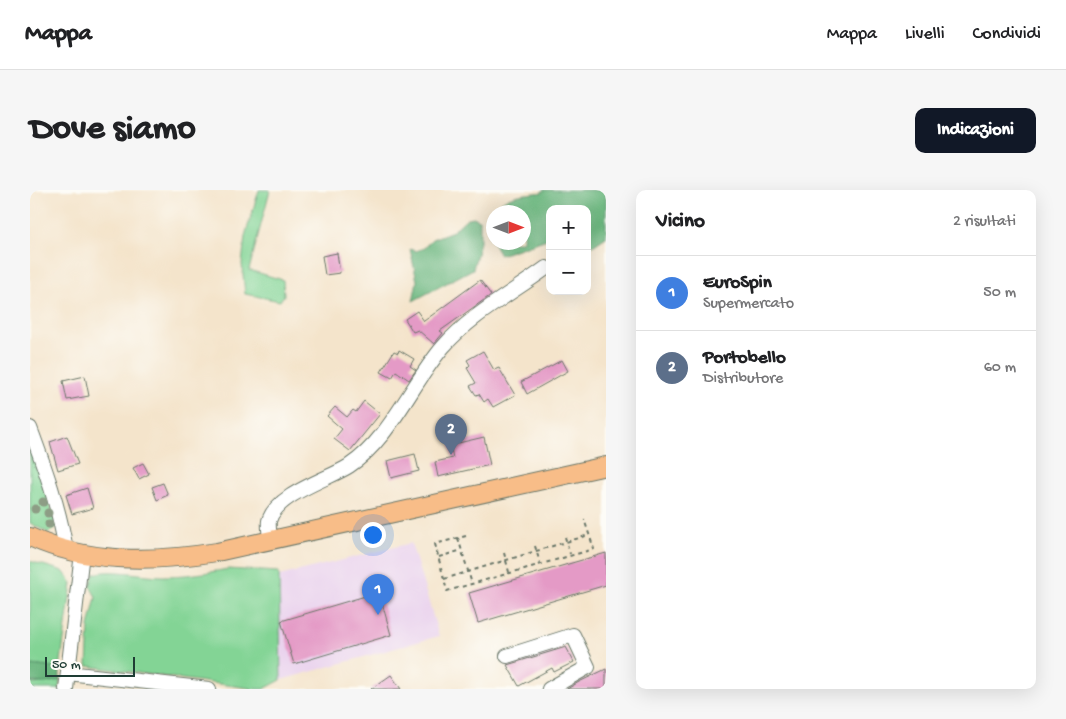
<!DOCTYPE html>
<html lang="it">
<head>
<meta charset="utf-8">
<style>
  :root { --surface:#fff; --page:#f6f6f6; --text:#202124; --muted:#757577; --line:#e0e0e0; --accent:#111827 }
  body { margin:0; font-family:"Gochi Hand",sans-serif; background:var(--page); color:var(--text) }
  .controls { position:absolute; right:15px; top:15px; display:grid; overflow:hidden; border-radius:10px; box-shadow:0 5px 20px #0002 }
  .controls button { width:45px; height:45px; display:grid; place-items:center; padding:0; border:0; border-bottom:1px solid var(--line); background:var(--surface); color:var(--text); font:25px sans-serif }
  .compass { position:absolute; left:456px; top:15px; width:45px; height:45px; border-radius:50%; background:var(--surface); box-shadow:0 5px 20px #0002; rotate:90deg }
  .scale { position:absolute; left:15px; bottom:12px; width:90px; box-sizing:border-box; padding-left:5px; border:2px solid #1f3d34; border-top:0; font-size:14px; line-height:18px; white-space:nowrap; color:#1f3d34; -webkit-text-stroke:4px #fdfcf7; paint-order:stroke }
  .you { position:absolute; left:342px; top:344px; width:18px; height:18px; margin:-12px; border:4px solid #fff; border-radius:50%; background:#1a73e8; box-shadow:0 0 0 8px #1a73e833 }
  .badge { display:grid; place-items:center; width:32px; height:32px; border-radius:50%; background:var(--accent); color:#fff; font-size:16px; font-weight:700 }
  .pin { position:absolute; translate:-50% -41px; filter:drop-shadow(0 1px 2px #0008) }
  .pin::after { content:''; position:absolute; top:26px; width:18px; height:15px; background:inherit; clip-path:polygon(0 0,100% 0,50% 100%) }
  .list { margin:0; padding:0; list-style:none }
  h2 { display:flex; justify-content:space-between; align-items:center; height:65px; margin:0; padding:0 20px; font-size:21px }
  h2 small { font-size:16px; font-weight:400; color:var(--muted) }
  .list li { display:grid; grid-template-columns:32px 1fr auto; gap:15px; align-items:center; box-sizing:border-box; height:75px; padding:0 20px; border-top:1px solid var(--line) }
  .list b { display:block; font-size:19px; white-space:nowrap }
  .list p { margin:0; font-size:16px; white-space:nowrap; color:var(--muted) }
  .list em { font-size:16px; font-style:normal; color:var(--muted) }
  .map { position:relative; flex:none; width:576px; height:499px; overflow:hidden; border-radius:10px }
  header { display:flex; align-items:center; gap:30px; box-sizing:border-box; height:70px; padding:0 25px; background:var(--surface); border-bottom:1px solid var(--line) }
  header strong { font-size:24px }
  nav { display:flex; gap:28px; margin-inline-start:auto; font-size:18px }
  .intro { display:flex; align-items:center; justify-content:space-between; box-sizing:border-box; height:120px; padding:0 30px }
  h1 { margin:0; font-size:35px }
  .button { padding:12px 22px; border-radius:10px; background:var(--accent); color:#fff; font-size:18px; font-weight:700 }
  main { display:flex; gap:30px; padding:0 30px }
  aside { flex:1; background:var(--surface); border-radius:10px; box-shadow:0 5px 20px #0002 }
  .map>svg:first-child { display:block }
  .built { fill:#e9d1ed }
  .green { fill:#83d495; stroke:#518864 }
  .forest { fill:#6ab67e; stroke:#447a59 }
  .building { fill:#e49ac6 }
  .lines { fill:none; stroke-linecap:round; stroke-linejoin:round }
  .minor-casing { stroke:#6a7769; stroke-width:16 }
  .major-casing { stroke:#6a7769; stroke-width:20 }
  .path { stroke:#6a7769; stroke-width:2; stroke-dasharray:4 4; stroke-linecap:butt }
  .minor { stroke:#fff; stroke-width:14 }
  .major { stroke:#f8bd88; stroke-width:18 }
  .tree { fill:#8d9d85 }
</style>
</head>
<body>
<header>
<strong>Mappa</strong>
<nav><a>Mappa</a><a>Livelli</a><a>Condividi</a></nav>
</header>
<div class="intro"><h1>Dove siamo</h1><a class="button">Indicazioni</a></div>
<main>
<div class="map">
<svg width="576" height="499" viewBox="0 0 576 499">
  <rect width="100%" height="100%" fill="#fdfcf7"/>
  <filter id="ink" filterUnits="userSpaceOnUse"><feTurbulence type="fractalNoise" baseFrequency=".02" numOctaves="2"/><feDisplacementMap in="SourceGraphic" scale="10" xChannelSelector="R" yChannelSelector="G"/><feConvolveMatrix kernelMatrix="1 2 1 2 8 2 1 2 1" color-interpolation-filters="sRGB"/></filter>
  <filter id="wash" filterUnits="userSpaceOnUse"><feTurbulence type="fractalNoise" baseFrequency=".0096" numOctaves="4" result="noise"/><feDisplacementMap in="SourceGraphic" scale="20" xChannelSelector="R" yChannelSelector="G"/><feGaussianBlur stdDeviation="1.12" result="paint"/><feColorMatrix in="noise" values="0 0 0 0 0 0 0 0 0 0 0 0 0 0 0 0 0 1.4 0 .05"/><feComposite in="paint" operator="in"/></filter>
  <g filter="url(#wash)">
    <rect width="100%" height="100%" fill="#f4e4cb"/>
    <path class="built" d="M381,353L409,446L251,490L249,386Z"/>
    <g class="green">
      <path d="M229,0H240L219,80L253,90L254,105L250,111L215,104L212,74L215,46Z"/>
      <path d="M0,251L27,337L18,343L0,333Z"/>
      <path d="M0,371L33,381L42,393L30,478L0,475Z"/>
      <path d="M198,379L249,382L251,490L234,499H226L57,476L59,437L66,407L60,396L64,384C81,378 113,386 133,386C155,386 176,383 198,379Z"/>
      <path d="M30,490L29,499H0V492L4,494Z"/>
    </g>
    <g class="forest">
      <path d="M513,0H576V47L557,60V19H520V48L470,65L459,45L463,24V52H493V22H464C473,3 494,5 513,2Z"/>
      <path d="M444,27L450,31V52L443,79L383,111L387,91L380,59L385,61L394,58L402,49L423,41L437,28Z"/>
      <path d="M0,475L30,478V490L15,493L0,492Z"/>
    </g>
    <g id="blocks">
      <g class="building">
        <path d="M307,63L310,83L295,85L292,66Z"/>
        <path d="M450,90L461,105L410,141L413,143L404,154L388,140L383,142L375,129L387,121L394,131Z"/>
        <path d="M369,160L384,169L380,176L386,180L379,190L366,181L362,188L351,182L364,161L368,163Z"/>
        <path d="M453,161L464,180L469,178L485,205L463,217L458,209L454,212L449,204L446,205L440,196L446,193L437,178L440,175L437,170Z"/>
        <path d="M532,170L538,181L497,204L491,192Z"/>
        <path d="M55,186L59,206L37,210L33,191Z"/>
        <path d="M334,211L350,224L320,261L304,249L312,239L297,226L305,217L317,227L323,220L326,222Z"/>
        <path d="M37,246L48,274L28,280L20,252Z"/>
        <path d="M454,247L460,275L408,287L405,272L423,268L420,255Z"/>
        <path d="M385,264L389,281L361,288L357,271Z"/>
        <path d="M113,273L119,284L109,289L103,278Z"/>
        <path d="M133,293L138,305L127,310L122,297Z"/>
        <path d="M57,298L63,318L42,324L36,305Z"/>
        <path d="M576,363V395L448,433L439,403Z"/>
        <path d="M349,402L361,445L264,474L251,431Z"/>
        <path d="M536,457L544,472L524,482L522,478L489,496L477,475Z"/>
        <path d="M576,479V499H537L549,492Z"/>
        <path d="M361,485L371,499H341Z"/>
      </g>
    </g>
  </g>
  <g filter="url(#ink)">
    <use href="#blocks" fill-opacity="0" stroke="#6a7769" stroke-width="1"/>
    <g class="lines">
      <g class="minor-casing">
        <g id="minor">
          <path d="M0,238C15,278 29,317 36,360"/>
          <path d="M240,350C240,344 238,337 239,331C246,304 299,289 319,276C360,249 382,193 413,157C441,125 482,103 516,78"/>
          <path d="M477,466L543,445L558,477L519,499"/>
          <path d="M38,483L179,499"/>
          <path d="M36,499L52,363"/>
        </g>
      </g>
      <g class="major-casing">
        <path id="major" d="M0,347C58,374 125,372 187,362L576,276"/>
      </g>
      <g class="path">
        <path d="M436,346L405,354L417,401L564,359L554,329"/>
        <path d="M535,347L540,364"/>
        <path d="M428,348L442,394"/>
        <path d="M505,356L510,373"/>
        <path d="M474,363L479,382"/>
        <path d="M409,367L432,360"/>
        <path d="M414,389L559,345"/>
      </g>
      <use href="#minor" class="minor"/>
      <use href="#major" class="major"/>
    </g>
    <g class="tree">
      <circle cx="13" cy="312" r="4.5"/>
      <circle cx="5" cy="319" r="4.5"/>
      <circle cx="18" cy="323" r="4.5"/>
      <circle cx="19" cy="334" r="4.5"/>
    </g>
  </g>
</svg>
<div class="controls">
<button>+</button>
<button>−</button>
</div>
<svg class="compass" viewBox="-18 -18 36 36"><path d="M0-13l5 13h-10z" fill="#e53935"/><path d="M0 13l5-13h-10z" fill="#757577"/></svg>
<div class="scale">50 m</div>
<div class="you"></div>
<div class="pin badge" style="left:348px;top:425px;background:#3f7fe0">1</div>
<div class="pin badge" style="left:421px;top:265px;background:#5c6f8a">2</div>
</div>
<aside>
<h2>Vicino<small>2 risultati</small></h2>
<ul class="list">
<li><span class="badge" style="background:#3f7fe0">1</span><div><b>EuroSpin</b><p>Supermercato</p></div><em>50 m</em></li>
<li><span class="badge" style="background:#5c6f8a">2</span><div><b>Portobello</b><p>Distributore</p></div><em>60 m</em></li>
</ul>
</aside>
</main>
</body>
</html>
